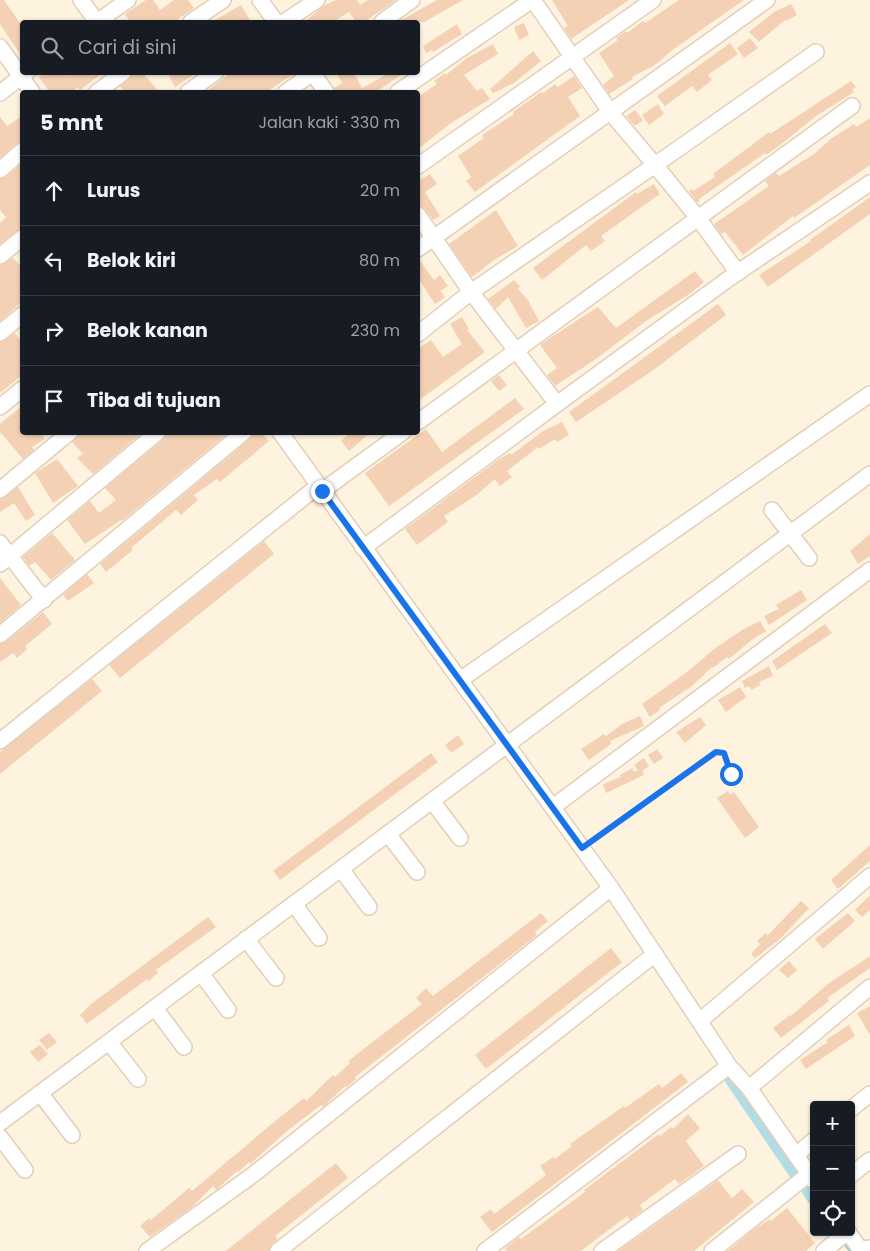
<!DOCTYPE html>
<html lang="id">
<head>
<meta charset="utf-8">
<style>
  :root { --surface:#171b24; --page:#20242c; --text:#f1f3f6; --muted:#9ea1a6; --line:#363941 }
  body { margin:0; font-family:Poppins,sans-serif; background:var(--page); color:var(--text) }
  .controls { position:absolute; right:15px; bottom:15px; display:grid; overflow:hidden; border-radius:5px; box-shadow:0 1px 4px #0004 }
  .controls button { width:45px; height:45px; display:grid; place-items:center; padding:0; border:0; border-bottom:1px solid var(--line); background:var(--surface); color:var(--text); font:25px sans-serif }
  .stop { position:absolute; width:15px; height:15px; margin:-11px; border:4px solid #1a73e8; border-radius:50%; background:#fff }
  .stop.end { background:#1a73e8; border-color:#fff; box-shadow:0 1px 5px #0008 }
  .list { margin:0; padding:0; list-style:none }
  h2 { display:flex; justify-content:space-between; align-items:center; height:65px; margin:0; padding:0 20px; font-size:21px }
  h2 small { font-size:16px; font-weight:400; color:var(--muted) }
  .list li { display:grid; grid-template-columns:32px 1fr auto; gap:15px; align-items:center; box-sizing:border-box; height:70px; padding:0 20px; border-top:1px solid var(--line) }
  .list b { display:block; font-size:19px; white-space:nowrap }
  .list em { font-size:16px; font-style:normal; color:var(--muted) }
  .icon { flex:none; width:28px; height:28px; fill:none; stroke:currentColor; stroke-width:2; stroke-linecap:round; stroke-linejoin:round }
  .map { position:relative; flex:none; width:870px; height:1251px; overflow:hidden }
  .search { position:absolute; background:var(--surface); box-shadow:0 1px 4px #0004; left:20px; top:20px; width:400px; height:55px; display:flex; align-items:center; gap:12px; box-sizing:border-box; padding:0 18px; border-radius:5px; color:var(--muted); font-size:19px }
  .panel { position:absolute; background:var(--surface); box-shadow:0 1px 4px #0004; left:20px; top:90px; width:400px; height:345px; border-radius:5px }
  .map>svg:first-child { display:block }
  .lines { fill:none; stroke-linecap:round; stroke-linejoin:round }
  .stream { stroke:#98ccd9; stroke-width:4 }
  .canal { stroke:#b2dde7; stroke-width:14 }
  .building { fill:#f4d1b5 }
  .minor-casing { stroke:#e1cfba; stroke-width:18 }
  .path { stroke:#d8b498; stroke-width:2.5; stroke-dasharray:1 4; stroke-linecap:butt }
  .minor { stroke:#fff; stroke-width:15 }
  .route { stroke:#1a73e8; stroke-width:6 }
</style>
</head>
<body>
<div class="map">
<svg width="870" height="1251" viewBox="0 0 870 1251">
  <rect width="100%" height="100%" fill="#fdf3de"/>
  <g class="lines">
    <path class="stream" d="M847,1246L851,1251"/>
    <g class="canal">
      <path d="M731,1078L795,1172"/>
      <path d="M808,1189L814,1198"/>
    </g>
  </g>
  <g class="building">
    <path d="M0,0H4L22,26V57L0,24Z"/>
    <path d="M146,0H153L160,10L174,0H188L194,8L174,22H130L125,14Z"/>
    <path d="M336,0H357L360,5L368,0H396L364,22H356L349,12L333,22H304L325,5Z"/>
    <path d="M437,0H463L424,22H398Z"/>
    <path d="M552,0H629L571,39L564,28L568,26Z"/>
    <path d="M679,0H744L671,51L655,65L632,77L633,79L609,94L603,85L614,76L599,53L618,40L616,38L626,31L627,33L643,21L645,23Z"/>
    <path d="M791,4L797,15L786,21L785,20L759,42L749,32L774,12Z"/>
    <path d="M241,5L251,22H211L227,13Z"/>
    <path d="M524,23L529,35L519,40L514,27Z"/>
    <path d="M457,24L462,34L433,52L431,50L426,53L423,46Z"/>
    <path d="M750,38L758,48L744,58L737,48Z"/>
    <path d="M730,43L738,54L708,75L712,80L697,92L692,86L665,106L657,96Z"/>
    <path d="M493,44L498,54L464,75L477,91L482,88L490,99L451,123L418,149V97L437,84L434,81L445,73L446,75L467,58Z"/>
    <path d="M533,51L541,61L514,83L493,93L490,89Z"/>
    <path d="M45,72H66L68,76L74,72H104L80,90L78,87L71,92H50L39,77Z"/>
    <path d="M136,72H142L159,92H125L120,86Z"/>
    <path d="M167,72H198L175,87Z"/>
    <path d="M232,72H297L266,92H205Z"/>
    <path d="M336,72H354L362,88L391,72H405L376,92H335L334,88L342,83Z"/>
    <path d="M574,76L582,88L568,97L580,116L475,192L466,181L471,177L458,156L484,138L482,135L514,114L513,112L541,92L543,93L555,84L558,87Z"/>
    <path d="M851,81L856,87L852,90L854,92L816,116L779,146L766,155L765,153L699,199L700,201L697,202L689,191L692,189L693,191L715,177L713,174L769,132L770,134Z"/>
    <path d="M658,104L664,114L649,125L642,115Z"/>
    <path d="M635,110L643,120L635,126L626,116Z"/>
    <path d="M22,116V142L16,144L0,158V117L7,126Z"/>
    <path d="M870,118V165L794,218L793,216L743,255L725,232L721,234L714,224L769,186L765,181L776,173L779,176L814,154L832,138L854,124L856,127Z"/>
    <path d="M22,163V228L0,244V223L6,217L0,210V179L6,177Z"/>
    <path d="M430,174L437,184L425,192L440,216L433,220L425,209L418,204V181Z"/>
    <path d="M654,184L660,194L601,236L605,241L591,251L586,245L542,280L533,268L636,192L637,194Z"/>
    <path d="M870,197V214L768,287L759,275L811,241L810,240Z"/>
    <path d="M496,210L518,246L494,260L472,277L449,244Z"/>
    <path d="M13,258L22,268V302L0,321V265Z"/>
    <path d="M418,258L434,280L440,275L448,286L440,291L445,297L435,304L418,278Z"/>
    <path d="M695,271L704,282L691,293L646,321L596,359L555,386L547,375L557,368L540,345L550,338L598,307L616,328Z"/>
    <path d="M514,280L520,286L518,289L528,300L539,321L526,328L508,297L496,309L488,299Z"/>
    <path d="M718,304L726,315L652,371L576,422L569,412Z"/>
    <path d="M462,317L469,329L467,330L485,352L418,401V349L431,340L443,357L462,344L450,324Z"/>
    <path d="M15,333L22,343V375L0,393V342Z"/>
    <path d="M499,375L507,385L499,391L491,381Z"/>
    <path d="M515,398L524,409L389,506L365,473L426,429L442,452Z"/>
    <path d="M22,406V432H40L45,439L32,447L34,450L23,459L0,432V424Z"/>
    <path d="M562,422L569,435L557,442L555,439L539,449L538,447L507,471L512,477L500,486L495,479L478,494L444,516L448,522L417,545L405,529L498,460L510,453L511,455L543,431Z"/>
    <path d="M79,432H143L93,474L77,458L83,454L72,442Z"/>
    <path d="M167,432H229L122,521L121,520L85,544L67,520L90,501L99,513L116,500L105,488L164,439Z"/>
    <path d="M253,432H261L269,441L220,482L217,479L194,495L198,500L181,515L176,510L131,548L133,550L106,572L100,564L250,439Z"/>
    <path d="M351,432H371L349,451L341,441Z"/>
    <path d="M57,459L78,486L53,503L35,473Z"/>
    <path d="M18,487L35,515L26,521L14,503L0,512V499Z"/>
    <path d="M52,533L75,560L51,580L35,562L29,566L23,557Z"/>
    <path d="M870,534V556L858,564L850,551Z"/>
    <path d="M264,541L274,554L120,678L109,665Z"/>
    <path d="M87,574L94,583L68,601L63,595Z"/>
    <path d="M0,578L21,605L0,623Z"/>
    <path d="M801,590L807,600L769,625L764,616L779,609L776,605Z"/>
    <path d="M43,612L52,624L25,646L27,649L17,658L13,653L0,662V644L6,642Z"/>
    <path d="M760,621L766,631L753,639L729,659L727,657L713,668L712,667L692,686L659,708L660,710L650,717L642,704L687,672L714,649L742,630Z"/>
    <path d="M825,624L832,633L777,670L772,661Z"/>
    <path d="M769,666L773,676L759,682L760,685L751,690L749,686L745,688L742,681Z"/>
    <path d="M92,679L102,691L0,774V752Z"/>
    <path d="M740,687L746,697L726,712L718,700Z"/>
    <path d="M640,716L644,726L610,741L611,744L589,760L581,749L604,734L606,736L622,724Z"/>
    <path d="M700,717L706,725L685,743L676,732Z"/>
    <path d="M458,735L464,744L451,753L445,745Z"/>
    <path d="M657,749L663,758L654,764L648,755Z"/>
    <path d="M431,753L438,762L280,880L273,871Z"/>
    <path d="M644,758L649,766L642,771L644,775L606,793L603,784L621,777L620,775L632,768L634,772L638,770L634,765Z"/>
    <path d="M728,791L730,795L734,792L759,827L745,838L717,798Z"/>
    <path d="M870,845V861L838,889L831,880Z"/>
    <path d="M870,895V910L862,917L855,910Z"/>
    <path d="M801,901L809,908L780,939L755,958L751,954L760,944L757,941L766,933L767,936Z"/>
    <path d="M541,913L548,921L535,932L537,935L355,1077L356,1079L347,1087L345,1086L323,1107L321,1105L287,1131L250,1164L249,1162L238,1172L237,1171L216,1190L213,1186L191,1208L150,1237L140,1226L149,1218L151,1220L189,1188L192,1191L274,1122L304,1098L306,1101L333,1075L335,1077L350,1063L348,1061L422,1004L416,998L426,988L433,996Z"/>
    <path d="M848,913L855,921L823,949L815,939Z"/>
    <path d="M208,917L216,927L156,970L158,973L148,981L147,979L87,1024L80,1015L91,1004Z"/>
    <path d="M611,948L622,962L486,1069L475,1055Z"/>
    <path d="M870,956V968L827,998L829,1001L781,1038L773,1028L790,1015L791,1016L829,983Z"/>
    <path d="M789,961L797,970L788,978L779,970Z"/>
    <path d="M870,1006V1035L857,1013Z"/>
    <path d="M849,1025L855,1036L806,1069L800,1060L828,1042L826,1040Z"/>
    <path d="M49,1033L57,1042L47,1050L39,1040Z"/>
    <path d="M40,1045L48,1054L38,1062L30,1052Z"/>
    <path d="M681,1073L688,1082L492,1232L480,1217L491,1209L494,1214L546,1175L540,1166L553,1157L555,1159L572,1146L570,1144L624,1106L625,1108L659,1084L662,1088Z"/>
    <path d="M688,1114L700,1128L686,1141L704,1166L679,1184L675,1179L640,1205L643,1210L630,1220L627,1216L581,1251H507L505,1248L519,1237L521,1239L585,1192L584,1190L659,1134L660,1136L671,1127L673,1129Z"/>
    <path d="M336,1163L348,1178L275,1236L278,1239L272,1244L269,1251H226Z"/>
    <path d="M718,1180L732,1198L742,1189L754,1202L694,1251H618Z"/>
    <path d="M787,1208L815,1243L806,1251H728L753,1230L770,1219L771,1221Z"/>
  </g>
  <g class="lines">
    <g class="minor-casing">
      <g id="minor">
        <path d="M81,0L97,22"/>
        <path d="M260,0L276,22"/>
        <path d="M533,0L611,113L655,165L816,52"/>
        <path d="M97,22L128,0"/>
        <path d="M191,22L223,0"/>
        <path d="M284,22L317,0"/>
        <path d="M382,22L412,0"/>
        <path d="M0,47L32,92"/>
        <path d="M312,72L326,92"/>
        <path d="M97,92L124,72"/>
        <path d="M188,92L216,72"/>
        <path d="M286,92L314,72"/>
        <path d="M398,92L532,0"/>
        <path d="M0,93L27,72"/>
        <path d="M418,166L653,0"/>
        <path d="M0,170L22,151"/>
        <path d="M418,215L471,292L557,404L731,277L870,183"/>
        <path d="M418,249L767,0"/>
        <path d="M0,256L22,238"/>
        <path d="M0,333L22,315"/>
        <path d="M418,334L471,292L655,165L698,218L738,273"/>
        <path d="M0,407L22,389"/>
        <path d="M418,422L852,106"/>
        <path d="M280,432L611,888L729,1066L749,1088L870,987"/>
        <path d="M0,490L70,432"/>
        <path d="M322,491L403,432"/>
        <path d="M772,510L809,558"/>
        <path d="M0,543L44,600"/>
        <path d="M363,548L557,404"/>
        <path d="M0,564L158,432"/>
        <path d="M0,635L244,432"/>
        <path d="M460,680L870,394"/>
        <path d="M0,741L318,486"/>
        <path d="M432,801L460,838"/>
        <path d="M553,807L870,570"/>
        <path d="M388,834L417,872"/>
        <path d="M341,869L369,907"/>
        <path d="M294,904L319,938"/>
        <path d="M246,939L276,978"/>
        <path d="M201,973L228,1010"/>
        <path d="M155,1008L184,1047"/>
        <path d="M701,1020L870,876"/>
        <path d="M109,1042L138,1079"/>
        <path d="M749,1088L814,1181"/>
        <path d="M40,1093L72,1135"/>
        <path d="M851,1109L870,1094"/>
        <path d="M0,1123L870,474"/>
        <path d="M0,1137L25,1170"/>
        <path d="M796,1155L814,1140"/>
        <path d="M851,1175L870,1160"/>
        <path d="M848,1232L860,1249L870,1248"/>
        <path d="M147,1251L254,1174L611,888"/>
        <path d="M278,1251L655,954"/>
        <path d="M485,1251L729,1066"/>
        <path d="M602,1251L738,1154"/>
        <path d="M712,1251L809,1174"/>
        <path d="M824,1251L847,1232"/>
      </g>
    </g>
    <path class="path" d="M594,840L716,753H724L731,774"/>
    <use href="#minor" class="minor"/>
  </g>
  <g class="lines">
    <path class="route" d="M322,491L582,848L716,752L724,753L731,774"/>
  </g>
</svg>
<div class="controls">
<button>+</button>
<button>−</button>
<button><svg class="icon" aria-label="locate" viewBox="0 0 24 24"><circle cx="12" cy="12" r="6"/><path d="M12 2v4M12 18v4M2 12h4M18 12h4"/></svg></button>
</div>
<div class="stop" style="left:731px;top:774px"></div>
<div class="stop end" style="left:322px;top:491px"></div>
<div class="search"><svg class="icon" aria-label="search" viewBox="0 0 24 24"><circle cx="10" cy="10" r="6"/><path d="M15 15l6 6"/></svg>Cari di sini</div>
<section class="panel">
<h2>5 mnt<small>Jalan kaki · 330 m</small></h2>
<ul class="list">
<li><svg class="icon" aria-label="ahead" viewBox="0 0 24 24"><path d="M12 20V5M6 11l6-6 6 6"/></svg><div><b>Lurus</b></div><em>20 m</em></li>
<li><svg class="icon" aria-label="left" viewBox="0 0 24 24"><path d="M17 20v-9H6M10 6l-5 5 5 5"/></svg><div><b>Belok kiri</b></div><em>80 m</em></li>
<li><svg class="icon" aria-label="right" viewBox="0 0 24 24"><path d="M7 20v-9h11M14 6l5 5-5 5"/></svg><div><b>Belok kanan</b></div><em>230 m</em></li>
<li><svg class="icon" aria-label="arrive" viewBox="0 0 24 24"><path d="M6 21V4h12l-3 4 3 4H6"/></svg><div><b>Tiba di tujuan</b></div></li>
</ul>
</section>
</div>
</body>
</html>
